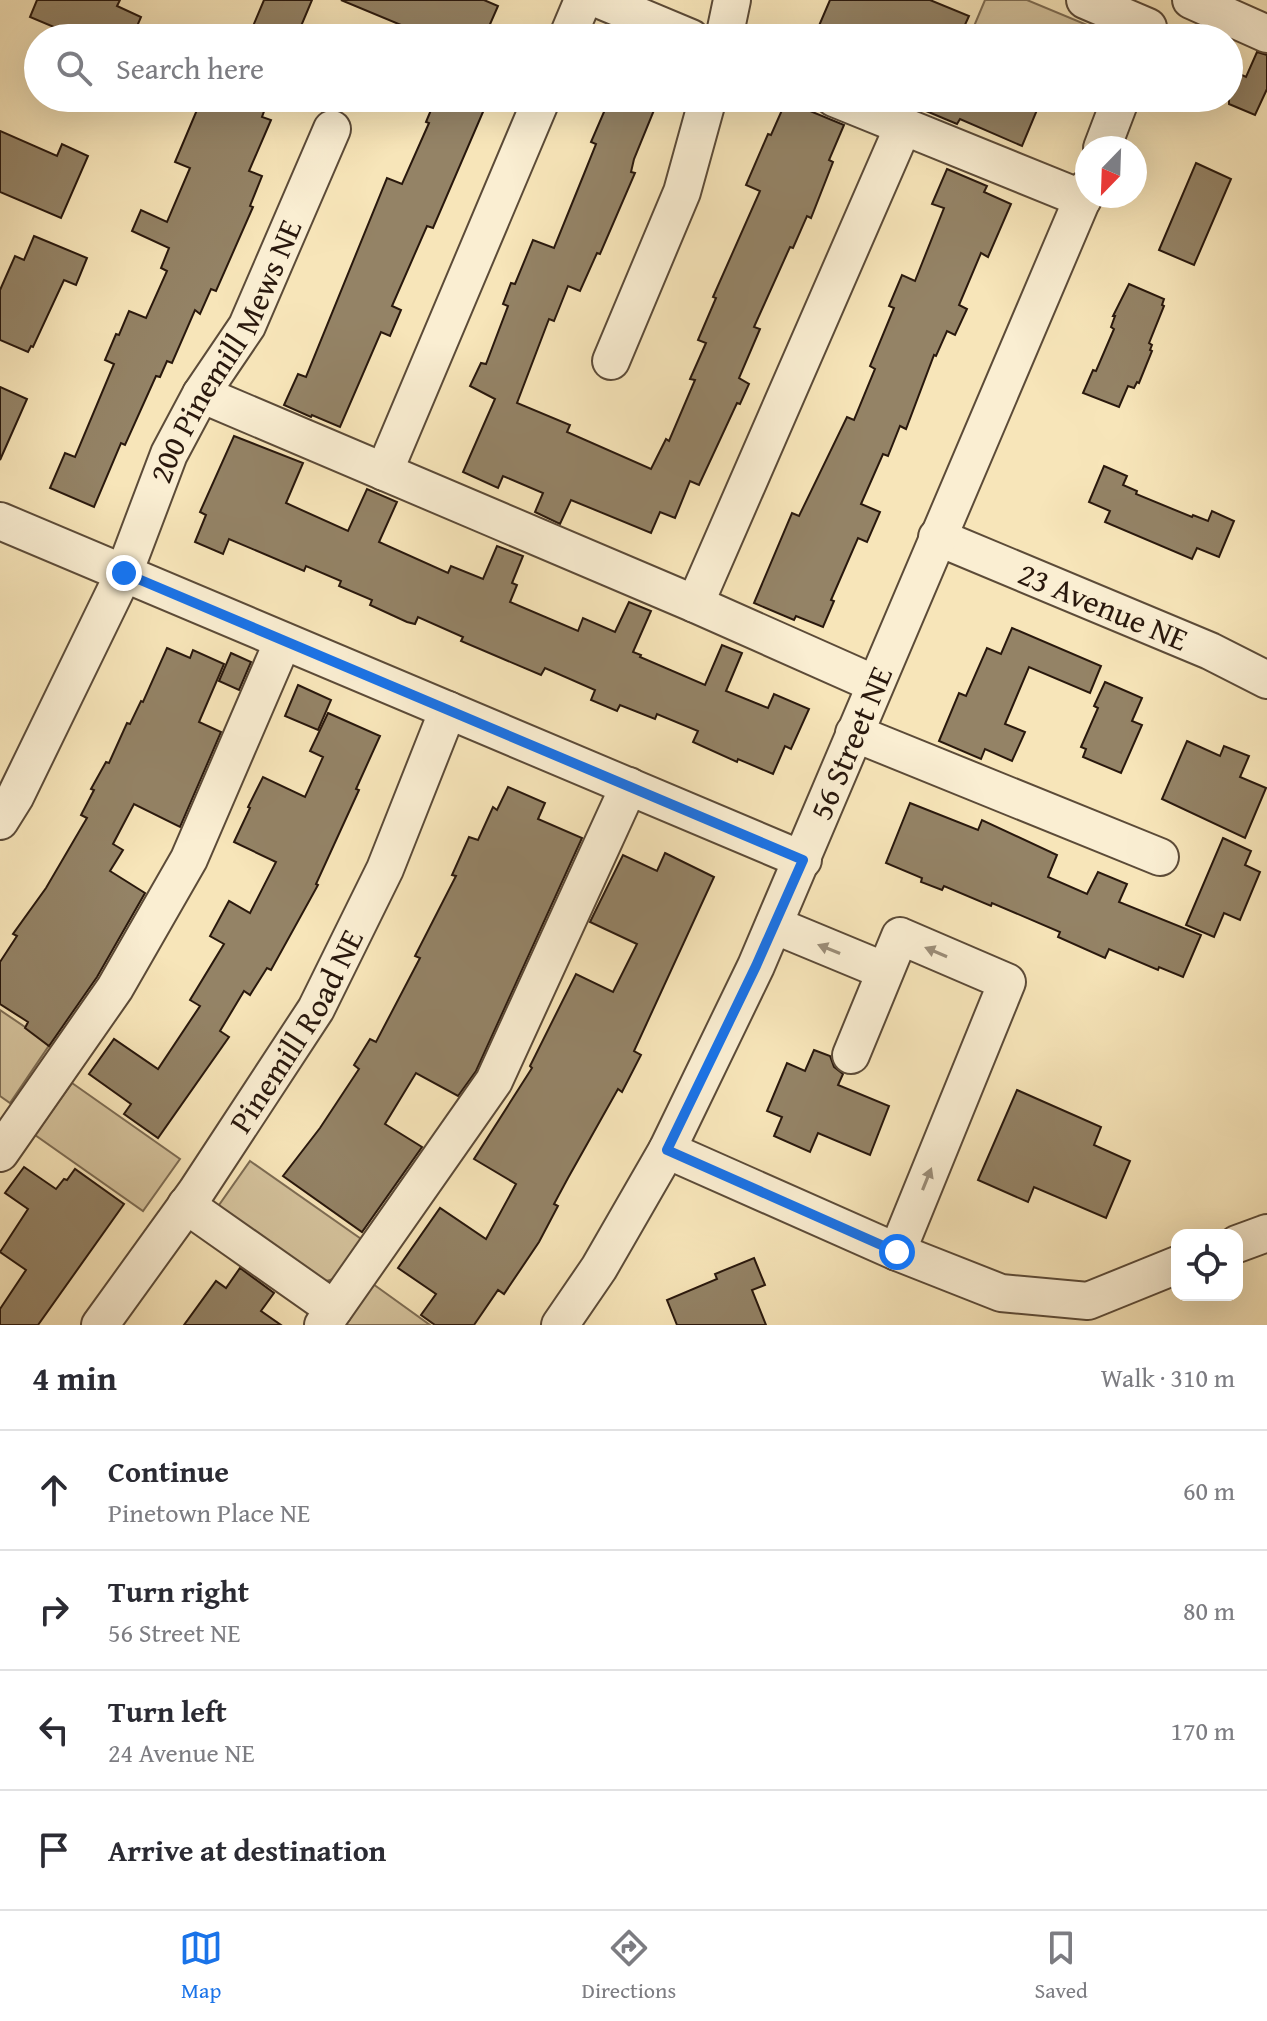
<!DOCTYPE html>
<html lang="en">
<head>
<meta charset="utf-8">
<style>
  :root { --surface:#fff; --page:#f7f7f7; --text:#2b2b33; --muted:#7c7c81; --line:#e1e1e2; --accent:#1a73e8 }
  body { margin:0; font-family:"Gentium Book Plus",serif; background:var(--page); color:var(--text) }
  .controls { position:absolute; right:24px; bottom:24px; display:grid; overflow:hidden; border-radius:16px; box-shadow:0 8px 32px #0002 }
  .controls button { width:72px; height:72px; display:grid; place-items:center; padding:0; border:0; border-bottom:2px solid var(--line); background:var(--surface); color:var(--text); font:40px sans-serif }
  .compass { position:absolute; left:1075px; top:136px; width:72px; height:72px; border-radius:50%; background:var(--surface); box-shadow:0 8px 32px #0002; rotate:203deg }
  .stop { position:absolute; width:24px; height:24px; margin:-18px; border:6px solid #1a73e8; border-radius:50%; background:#fff }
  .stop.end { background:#1a73e8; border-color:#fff; box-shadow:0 2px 8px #0008 }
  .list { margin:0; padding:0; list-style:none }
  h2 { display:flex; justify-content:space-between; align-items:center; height:104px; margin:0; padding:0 32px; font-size:34px }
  h2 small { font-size:26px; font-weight:400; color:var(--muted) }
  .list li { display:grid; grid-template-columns:52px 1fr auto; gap:24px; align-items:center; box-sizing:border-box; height:120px; padding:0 32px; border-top:2px solid var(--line) }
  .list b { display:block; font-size:30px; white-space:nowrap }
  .list p { margin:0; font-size:26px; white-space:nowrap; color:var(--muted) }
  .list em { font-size:26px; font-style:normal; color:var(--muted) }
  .icon { flex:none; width:44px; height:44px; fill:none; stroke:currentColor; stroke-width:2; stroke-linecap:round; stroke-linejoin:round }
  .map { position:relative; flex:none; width:1267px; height:1325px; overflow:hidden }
  .search { position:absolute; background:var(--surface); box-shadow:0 8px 32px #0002; left:24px; right:24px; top:24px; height:88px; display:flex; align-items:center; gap:20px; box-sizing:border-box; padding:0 28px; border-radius:44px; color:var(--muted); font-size:30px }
  .sheet { height:584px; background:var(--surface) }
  nav { display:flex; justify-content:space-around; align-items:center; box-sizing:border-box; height:112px; border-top:2px solid var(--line); background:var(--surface); font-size:22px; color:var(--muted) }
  nav a { display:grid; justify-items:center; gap:4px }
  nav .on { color:var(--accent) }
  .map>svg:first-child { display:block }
  .green { fill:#d4c29c; stroke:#7e6d54; stroke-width:2 }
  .building { fill:#948366; stroke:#29180d; stroke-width:2 }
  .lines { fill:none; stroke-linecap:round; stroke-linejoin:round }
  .minor-casing { stroke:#5c4b38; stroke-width:40 }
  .minor { stroke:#faeed2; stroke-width:36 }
  .oneway { fill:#9c8e79 }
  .route { stroke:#1a73e8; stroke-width:10 }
  .labels { text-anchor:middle; stroke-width:6; stroke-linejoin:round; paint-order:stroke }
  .street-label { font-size:32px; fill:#29180d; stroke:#faeed2 }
</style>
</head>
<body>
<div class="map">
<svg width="1267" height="1325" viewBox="0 0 1267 1325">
  <rect width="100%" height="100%" fill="#f7e5b9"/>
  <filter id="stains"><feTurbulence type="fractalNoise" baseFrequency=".0025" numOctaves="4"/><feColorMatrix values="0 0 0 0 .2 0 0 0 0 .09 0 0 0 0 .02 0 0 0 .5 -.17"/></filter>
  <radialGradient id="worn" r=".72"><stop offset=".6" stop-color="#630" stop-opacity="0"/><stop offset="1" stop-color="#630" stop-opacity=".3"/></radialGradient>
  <g class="green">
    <path d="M985,0H1027L1092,27L1087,38H969Z"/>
    <path d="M0,1010L50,1044L10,1103L0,1096Z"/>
    <path d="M72,1083L180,1159L143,1211L35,1135Z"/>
    <path d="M250,1161L364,1241L337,1278L312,1285L212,1215Z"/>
    <path d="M373,1284L430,1325H345Z"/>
  </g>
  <g class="building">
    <path d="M37,0H120L117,6L141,17L132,38H80L30,17Z"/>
    <path d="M264,0H312L296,38H248Z"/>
    <path d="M341,0H484L498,6L484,38H401L406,27Z"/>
    <path d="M830,0H930L969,16L959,38H841L818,28Z"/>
    <path d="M1257,52L1267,55V89L1255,115L1229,104V69L1246,77Z"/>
    <path d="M202,98H269L262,117L271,120L249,171L262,176L250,206L253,207L216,291L211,289L200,314L195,310L172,363L167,361L160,377L156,376L125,445L121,443L94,507L50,488L65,453L75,457L114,364L105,360L116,334L119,335L129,311L146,318L167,271L161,268L169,248L132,231L141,210L167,222L190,168L175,162Z"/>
    <path d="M436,98H489L433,228L427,226L392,306L401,310L390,336L381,332L340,427L312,415L311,417L284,405L298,374L306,377L387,178L402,184L429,123L426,122Z"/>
    <path d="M610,98H659L634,159L631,172L635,173L600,254L597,253L580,291L568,286L554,321L549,319L517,403L570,425L567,432L651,469L666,439L669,441L695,380L690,379L706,343L698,340L716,298L713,297L760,191L746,185L768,134L771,135L786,101L844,125L829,160L833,162L811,218L807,216L793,248L790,247L754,327L760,329L739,378L749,384L740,404L737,403L699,485L690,481L675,518L660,512L651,533L571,500L560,524L535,512L543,493L503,476L498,488L463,472L495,399L470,386L481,363L486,364L508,306L503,304L511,283L515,284L533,240L554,248L584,174L596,144L591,142Z"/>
    <path d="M895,98H1010L1037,110L1022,146L960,119L957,124Z"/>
    <path d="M0,131L57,156L62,144L88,156L61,218L0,192Z"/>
    <path d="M1196,163L1231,179L1194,265L1159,250Z"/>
    <path d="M947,169L987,186L984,192L1011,204L988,257L981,253L959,305L967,309L955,335L947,331L936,356L934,355L906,429L900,426L888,456L883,454L861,504L880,512L867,542L858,538L831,600L834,601L823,627L796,616L794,620L754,603L792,513L799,516L847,417L854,420L875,369L870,366L894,308L889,306L902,275L915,281L944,208L932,204Z"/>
    <path d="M34,236L87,258L76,285L64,280L33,347L31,346L28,352L0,340V290L15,256L24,260Z"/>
    <path d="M1129,284L1164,299L1162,305L1164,306L1149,343L1152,345L1150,350L1152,351L1139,383L1137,382L1134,388L1128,386L1119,407L1083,393L1093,370L1096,371L1114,329L1111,327L1115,316H1113Z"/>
    <path d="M0,387L27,399L0,460Z"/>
    <path d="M234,436L303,463L286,503L348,531L367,489L397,502L379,542L448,573L451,566L483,579L497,546L523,556L512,583L517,585L510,602L578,631L583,618L615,632L629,602L651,611L633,652L641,655L640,657L705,685L722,645L742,653L726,691L768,708L774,694L809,709L791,749L785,746L773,774L738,759L737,762L693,742L698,731L657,714L655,719L620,705L617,711L591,700L595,690L545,668L541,675L461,641L463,637L418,617L415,624L407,622L370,605L372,600L339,586L341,581L306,566L304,571L229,539L223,554L195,542L206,515L200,512Z"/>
    <path d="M1104,466L1127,476L1123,485L1137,491L1136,494L1192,517L1193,515L1208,521L1212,511L1234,521L1219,557L1197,548L1192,559L1105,522L1110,511L1089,502Z"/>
    <path d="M1012,628L1101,666L1090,693L1029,667L1005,724L1025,732L1012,761L985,749L981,759L939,741L959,693L966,696L987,648L1001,654Z"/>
    <path d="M167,648L190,658L193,650L224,664L199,722L221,732L180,827L134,804L113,844L123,850L110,871L145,893L97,977L49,1046L25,1028L28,1022L0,1004V962L17,936L13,934L46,888L87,818L81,815L94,790L91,789L106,762L109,763L127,723L130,724L141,701L143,702Z"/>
    <path d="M231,653L251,662L239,690L219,681Z"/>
    <path d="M1105,682L1142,698L1132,721L1142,725L1121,773L1083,757L1086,749L1081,747L1098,708L1094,706Z"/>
    <path d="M298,685L331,700L318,730L285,716Z"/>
    <path d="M328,713L380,736L356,789L359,790L316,884L318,885L271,970L267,968L250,995L244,991L220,1031L229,1037L158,1138L124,1114L131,1104L89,1074L114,1039L158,1069L200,1006L190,1000L224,944L210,936L229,901L250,913L276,862L234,842L250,808L248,807L263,777L305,797L323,757L310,751Z"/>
    <path d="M1187,741L1220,756L1224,746L1249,756L1240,777L1266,788L1245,838L1162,799Z"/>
    <path d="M508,787L545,803L538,819L582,838L476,1071L458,1096L416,1073L385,1124L422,1147L362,1232L283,1176L320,1128L359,1069L354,1065L370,1039L376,1042L420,958L415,956L456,876L452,875L469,837L478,840L493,807L497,810Z"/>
    <path d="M910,803L978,830L982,820L1057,855L1048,877L1087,894L1098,872L1127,884L1119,902L1201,935L1183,977L1159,967L1158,970L1109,949L1105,958L1058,937L1060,932L992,903L991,906L944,886L942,890L921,882L922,878L886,863Z"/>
    <path d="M1223,838L1251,851L1245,865L1260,872L1240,920L1224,913L1214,937L1186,925Z"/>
    <path d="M665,853L714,877L634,1051L641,1055L622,1092L618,1089L568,1178L554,1204L558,1206L539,1242L504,1294L498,1290L474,1325H435L421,1315L436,1294L398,1268L440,1208L486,1239L516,1184L474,1159L532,1068L530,1066L576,974L613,992L637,944L590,922L623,855L657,871Z"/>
    <path d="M814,1050L830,1056L834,1067L843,1074L838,1085L889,1106L870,1155L818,1133L810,1152L774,1136L782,1117L767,1111L787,1063L805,1071Z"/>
    <path d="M1017,1090L1101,1127L1094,1145L1130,1161L1106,1218L1034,1187L1028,1202L978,1180Z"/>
    <path d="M24,1167L56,1189L64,1179L67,1180L75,1169L124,1204L38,1325H0V1309L26,1270L0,1252L28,1209L5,1193Z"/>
    <path d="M754,1258L765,1285L752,1290L766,1325H677L667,1300L717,1279L715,1274Z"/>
    <path d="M240,1268L274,1293L261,1311L281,1325H184L216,1281L226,1288Z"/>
  </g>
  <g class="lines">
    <g class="minor-casing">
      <g id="minor">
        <path d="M600,0L691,38"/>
        <path d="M1085,0L1148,27"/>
        <path d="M1191,0L1267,34"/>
        <path d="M567,38L583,0"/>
        <path d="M724,38L732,0"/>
        <path d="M834,98L1083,199"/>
        <path d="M1102,148L1121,98"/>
        <path d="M611,361L682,192L708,98"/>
        <path d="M201,394L695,604L875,684"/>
        <path d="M384,472L542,98"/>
        <path d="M0,521L803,860"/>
        <path id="s1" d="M937,537L1210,651L1267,680"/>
        <path d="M695,604L903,127"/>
        <path d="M854,733L1160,857"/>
        <path id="s2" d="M0,821L15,797L124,573L169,454L201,394L247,326L332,129"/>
        <path d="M774,925L885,971"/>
        <path d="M851,1055L900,936L1007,982L897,1252"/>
        <path d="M667,1150L897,1252L1001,1293L1088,1301L1177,1265"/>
        <path d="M0,1153L115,988L189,859L283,641"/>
        <path d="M186,1205L334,1309"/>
        <path d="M1237,1244L1267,1233"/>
        <path id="s3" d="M100,1325L196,1192L316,1009L385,869L448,710"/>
        <path d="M323,1325L494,1081L629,786"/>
        <path id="s4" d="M560,1325L599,1268L667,1150L756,966L1087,188"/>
      </g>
    </g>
    <use href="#minor" class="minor"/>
  </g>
  <defs><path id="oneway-solid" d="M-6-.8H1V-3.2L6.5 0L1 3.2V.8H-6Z" transform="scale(2)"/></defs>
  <g class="oneway">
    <use href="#oneway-solid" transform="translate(829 949) rotate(-158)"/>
    <use href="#oneway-solid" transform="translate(936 952) rotate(-157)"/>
    <use href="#oneway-solid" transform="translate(927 1179) rotate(-68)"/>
  </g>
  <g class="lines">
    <path class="route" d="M124,573L803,860L756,966L667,1150L897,1252"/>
  </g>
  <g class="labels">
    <g class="street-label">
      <text dy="11" stroke="none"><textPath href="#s2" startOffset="522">200 Pinemill Mews NE</textPath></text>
      <text dy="11" stroke="none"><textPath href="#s1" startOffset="180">23 Avenue NE</textPath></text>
      <text dy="11" stroke="none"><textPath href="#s4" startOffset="652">56 Street NE</textPath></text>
      <text dy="11" stroke="none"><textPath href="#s3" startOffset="354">Pinemill Road NE</textPath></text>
    </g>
  </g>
  <rect width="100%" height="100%" filter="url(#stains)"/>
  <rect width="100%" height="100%" fill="url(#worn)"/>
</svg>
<div class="controls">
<button><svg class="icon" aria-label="locate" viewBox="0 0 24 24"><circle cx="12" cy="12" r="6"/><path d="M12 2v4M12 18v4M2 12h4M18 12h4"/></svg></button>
</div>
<svg class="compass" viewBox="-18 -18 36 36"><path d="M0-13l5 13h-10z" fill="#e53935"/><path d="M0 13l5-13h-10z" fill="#7c7c81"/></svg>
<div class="stop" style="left:897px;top:1252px"></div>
<div class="stop end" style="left:124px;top:573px"></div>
<div class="search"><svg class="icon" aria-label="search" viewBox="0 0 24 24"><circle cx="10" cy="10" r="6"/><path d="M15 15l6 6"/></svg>Search here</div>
</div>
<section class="sheet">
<h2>4 min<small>Walk · 310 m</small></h2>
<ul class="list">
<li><svg class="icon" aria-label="ahead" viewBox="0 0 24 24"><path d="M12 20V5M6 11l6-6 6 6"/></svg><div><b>Continue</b><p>Pinetown Place NE</p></div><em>60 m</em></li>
<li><svg class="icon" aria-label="right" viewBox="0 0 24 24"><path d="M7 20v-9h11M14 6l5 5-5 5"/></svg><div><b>Turn right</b><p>56 Street NE</p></div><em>80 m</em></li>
<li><svg class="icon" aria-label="left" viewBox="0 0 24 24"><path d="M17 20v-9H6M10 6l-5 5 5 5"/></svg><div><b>Turn left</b><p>24 Avenue NE</p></div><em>170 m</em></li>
<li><svg class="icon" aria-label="arrive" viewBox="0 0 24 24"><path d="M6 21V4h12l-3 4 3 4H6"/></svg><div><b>Arrive at destination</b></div></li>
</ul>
</section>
<nav>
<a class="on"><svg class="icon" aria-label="map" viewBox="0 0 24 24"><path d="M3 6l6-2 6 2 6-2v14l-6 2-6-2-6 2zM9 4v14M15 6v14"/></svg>Map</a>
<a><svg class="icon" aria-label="directions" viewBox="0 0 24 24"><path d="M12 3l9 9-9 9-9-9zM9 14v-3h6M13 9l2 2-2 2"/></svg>Directions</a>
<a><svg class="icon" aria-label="saved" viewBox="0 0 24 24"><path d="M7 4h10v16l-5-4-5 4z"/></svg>Saved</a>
</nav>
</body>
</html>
